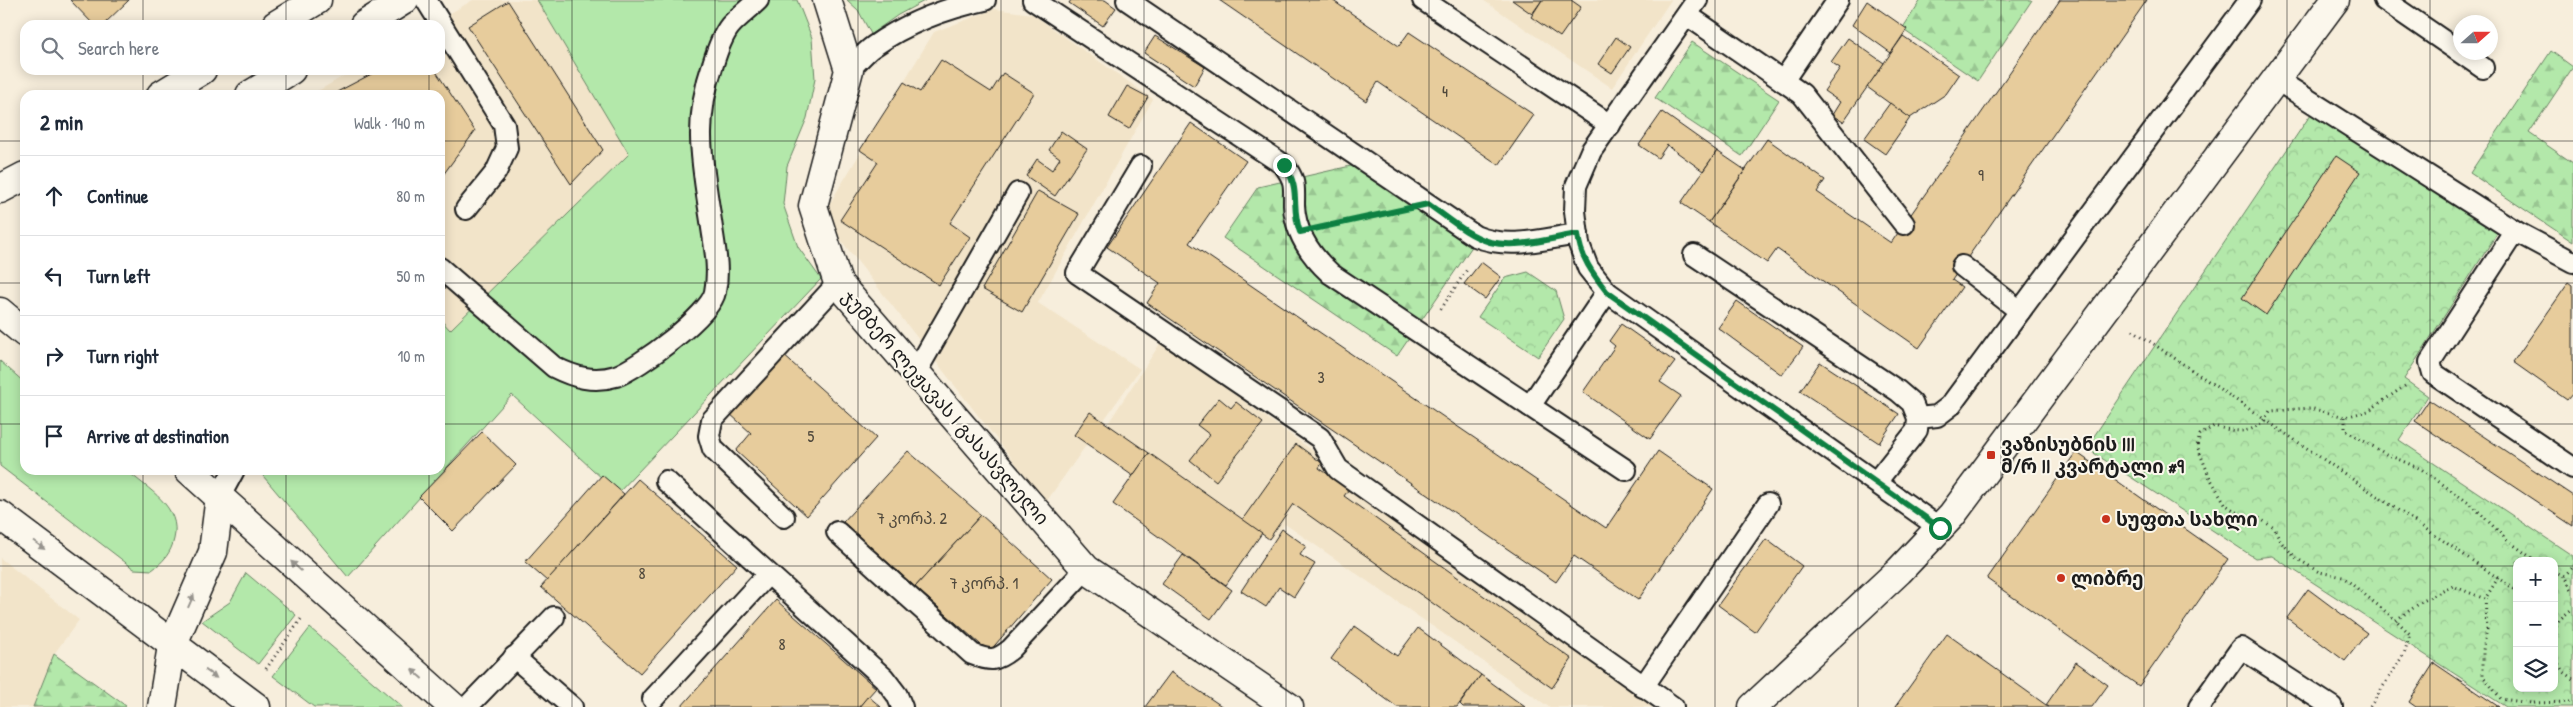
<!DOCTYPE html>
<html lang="en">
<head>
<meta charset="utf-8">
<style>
  :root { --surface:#fff; --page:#f2f2f3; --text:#1f2937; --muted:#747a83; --line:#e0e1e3 }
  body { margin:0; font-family:"Patrick Hand","Noto Sans Georgian",sans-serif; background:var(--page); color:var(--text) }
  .controls { position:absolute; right:15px; bottom:15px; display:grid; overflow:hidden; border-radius:10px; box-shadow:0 2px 12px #0003 }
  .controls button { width:45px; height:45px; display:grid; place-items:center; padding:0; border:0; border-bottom:1px solid var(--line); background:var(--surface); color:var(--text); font:25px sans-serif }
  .compass { position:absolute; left:2453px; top:15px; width:45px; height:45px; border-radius:50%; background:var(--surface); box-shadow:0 2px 12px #0003; rotate:69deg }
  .stop { position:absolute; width:15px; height:15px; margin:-11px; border:4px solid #0b8043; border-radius:50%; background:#fff }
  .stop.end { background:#0b8043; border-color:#fff; box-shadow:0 1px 5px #0008 }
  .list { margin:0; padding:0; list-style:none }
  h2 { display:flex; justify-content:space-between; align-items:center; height:65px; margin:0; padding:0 20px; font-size:21px }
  h2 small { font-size:16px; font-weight:400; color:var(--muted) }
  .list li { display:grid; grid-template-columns:32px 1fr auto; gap:15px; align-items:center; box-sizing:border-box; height:80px; padding:0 20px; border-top:1px solid var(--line) }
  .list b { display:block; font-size:19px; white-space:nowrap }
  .list em { font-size:16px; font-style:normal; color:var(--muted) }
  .icon { flex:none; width:28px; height:28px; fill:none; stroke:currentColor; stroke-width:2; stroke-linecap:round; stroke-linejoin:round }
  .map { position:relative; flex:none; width:2573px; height:707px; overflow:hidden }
  .search { position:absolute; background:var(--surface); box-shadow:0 2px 12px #0003; left:20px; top:20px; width:425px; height:55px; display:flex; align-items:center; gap:12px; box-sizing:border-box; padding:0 18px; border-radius:15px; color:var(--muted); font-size:19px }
  .panel { position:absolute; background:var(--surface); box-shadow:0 2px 12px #0003; left:20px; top:90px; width:425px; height:385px; border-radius:15px }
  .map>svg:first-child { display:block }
  .built { fill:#f2e4c9 }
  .grass { fill:#b3e8aa; stroke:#688263 }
  .forest { fill:url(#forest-firs); stroke:#688263 }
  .park { fill:url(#park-crowns); stroke:#688263; fill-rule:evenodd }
  .building { fill:#e7cc9c; stroke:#1c1c1c }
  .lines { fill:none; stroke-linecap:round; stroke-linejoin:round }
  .lane-casing { stroke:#1c1c1c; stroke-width:24 }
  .street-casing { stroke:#1c1c1c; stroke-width:31 }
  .secondary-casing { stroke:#1c1c1c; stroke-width:31 }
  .path { stroke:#1c1c1c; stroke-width:3; stroke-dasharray:1 4; stroke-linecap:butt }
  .lane { stroke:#fbf7ec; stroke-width:20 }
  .street { stroke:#fbf7ec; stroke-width:28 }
  .secondary { stroke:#fbf7ec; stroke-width:28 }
  .oneway { fill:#97948e }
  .route { stroke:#0b8043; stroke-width:6 }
  .grid { fill:none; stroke:#1c1c1c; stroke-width:1; stroke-opacity:0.55 }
  .poi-dot { fill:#c8321e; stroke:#fbf7ec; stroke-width:2 }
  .labels { text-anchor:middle; stroke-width:4; stroke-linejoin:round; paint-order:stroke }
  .number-label { font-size:16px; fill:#4f483c }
  .street-label { font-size:19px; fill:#1c1c1c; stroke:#fbf7ec }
  .poi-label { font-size:19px; font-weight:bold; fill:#1c1c1c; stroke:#fbf7ec; text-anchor:start }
</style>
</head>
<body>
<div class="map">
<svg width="2573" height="707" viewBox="0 0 2573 707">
  <defs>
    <pattern id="forest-firs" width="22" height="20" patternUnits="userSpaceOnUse" patternTransform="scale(1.25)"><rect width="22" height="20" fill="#b3e8aa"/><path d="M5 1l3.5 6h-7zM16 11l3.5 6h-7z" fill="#99c692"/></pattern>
    <pattern id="park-crowns" width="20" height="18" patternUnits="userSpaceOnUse" patternTransform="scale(1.25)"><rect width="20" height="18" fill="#b3e8aa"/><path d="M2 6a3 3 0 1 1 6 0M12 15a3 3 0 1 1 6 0" fill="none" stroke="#99c692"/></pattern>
  </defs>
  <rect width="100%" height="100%" fill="#f7eedc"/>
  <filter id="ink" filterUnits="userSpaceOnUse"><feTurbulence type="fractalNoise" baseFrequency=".02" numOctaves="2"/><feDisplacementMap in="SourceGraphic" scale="10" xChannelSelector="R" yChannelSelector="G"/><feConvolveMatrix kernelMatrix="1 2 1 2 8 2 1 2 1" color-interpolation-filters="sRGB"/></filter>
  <g filter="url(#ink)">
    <g class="built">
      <path d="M473,0H537L629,154L450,330L440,319V95H311L354,70H440V25H430Z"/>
      <path d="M1483,0H1671L1612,88Z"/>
      <path d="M995,9L1032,14L1153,99L1038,303L1140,369L1046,502L822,216L934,32Z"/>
      <path d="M1161,342L1327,461L1663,707H1549L1285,524L1274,540L1107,425Z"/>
      <path d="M0,558L79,620L54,654L33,707H0Z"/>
    </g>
    <g class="grass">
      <path d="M537,0H797L812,38L815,79L807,118L787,166L783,204L798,247L821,279L618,493L512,395L348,577L258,470H440V319L450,330L629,154Z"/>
      <path d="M847,0H926L898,15L871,34L858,10Z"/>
      <path d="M0,361L25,383V470H126C148,489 182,507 174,539C171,553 163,562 152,570L134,569L0,466Z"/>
      <path d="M246,573L296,615L258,664L202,621L230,602Z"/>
      <path d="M310,628L402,707H314L273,676Z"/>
    </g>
    <g class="forest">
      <path d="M1921,0H2032L1978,81L1902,29Z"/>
      <path d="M1692,42L1779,100L1742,156L1655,98Z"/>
      <path d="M2551,51L2573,67L2529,133L2573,163V242L2470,173Z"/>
      <path d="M1355,165L1473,245L1397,356L1223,238L1258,187Z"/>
      <path d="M54,654L126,706V707H33Z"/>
    </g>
    <g class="park">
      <path d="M2311,114L2498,232L2404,379L2428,396L2399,440L2573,556V707H2506L2272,556L2255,558L2086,448ZM2517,561H2554V688H2517Z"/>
      <path d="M1528,272L1556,291L1564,319L1538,357L1478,317L1505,278Z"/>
    </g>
    <g class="building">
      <path d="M70,0H129L103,25H94Z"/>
      <path d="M1071,0H1105L1116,8L1103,26L1069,3Z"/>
      <path d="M1219,0H1332L1399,46L1409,32L1534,115L1499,165L1378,82L1366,101Z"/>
      <path d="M1512,0H1542L1532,14Z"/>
      <path d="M1542,0H1571L1581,7L1560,37L1531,17Z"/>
      <path d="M2060,0H2147L1952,280L1962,287L1919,348L1777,249L1767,263L1709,222L1767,139L1825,180L1817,192L1891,243Z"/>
      <path d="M508,1L603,150L571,184L468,26Z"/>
      <path d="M1867,1L1907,29L1891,53L1852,25Z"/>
      <path d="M1155,36L1205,67L1194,86L1144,53Z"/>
      <path d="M1903,36L1959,75L1946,94L1910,118L1867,87Z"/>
      <path d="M1616,37L1630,47L1612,73L1598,64Z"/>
      <path d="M1848,38L1884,63L1843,122L1832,115L1840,102L1824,91L1840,68L1831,62Z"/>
      <path d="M941,60L991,92L1003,73L1034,93L950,223L970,237L939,285L840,220L878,162L860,150L904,82L920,92Z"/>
      <path d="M379,70H435L475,131L440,179V95H340L337,92Z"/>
      <path d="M1127,86L1148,97L1129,129L1109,117Z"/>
      <path d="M1890,103L1910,118L1885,154L1864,139Z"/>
      <path d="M1662,112L1717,151L1703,171L1667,145L1658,158L1639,145Z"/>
      <path d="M1191,123L1246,161L1189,243L1606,528L1658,451L1713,489L1638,600L1574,556L1556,582L1147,303L1160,283L1107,247Z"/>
      <path d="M1061,131L1087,149L1055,196L1026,176L1037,159L1052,170L1060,158L1049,150Z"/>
      <path d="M1717,151L1745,170L1709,222L1681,203Z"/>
      <path d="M2336,156L2360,172L2266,315L2242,298Z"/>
      <path d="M1038,191L1079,214L1022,312L982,289Z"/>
      <path d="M1481,262L1501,277L1485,299L1464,284Z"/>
      <path d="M2569,282L2573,285V393L2567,400L2513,362Z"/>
      <path d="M1737,301L1803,347L1782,375L1718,328Z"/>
      <path d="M1621,324L1675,362L1660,382L1681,396L1650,439L1583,392L1615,346L1609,341Z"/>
      <path d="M782,354L876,438L807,516L736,451L751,433L729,413Z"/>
      <path d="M1820,362L1899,414L1879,443L1800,391Z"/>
      <path d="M1219,398L1231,408L1236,402L1263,423L1216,481L1190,460L1210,435L1197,425Z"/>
      <path d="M2429,400L2573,496V526L2415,421Z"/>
      <path d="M1090,412L1149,453L1133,476L1074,435Z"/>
      <path d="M482,432L516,465L453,531L419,497Z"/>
      <path d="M1296,444L1322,463L1319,468L1349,489L1344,496L1572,659L1552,688L1293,504L1269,539L1242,520Z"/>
      <path d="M908,451L981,515L915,587L843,522Z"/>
      <path d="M2076,452L2228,559L2139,686L1987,579Z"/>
      <path d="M1149,453L1262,533L1226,585L1113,504Z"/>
      <path d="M602,475L624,494L547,581L525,562Z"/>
      <path d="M638,479L737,565L640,673L541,587Z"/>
      <path d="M981,515L1052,579L989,652L915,587Z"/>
      <path d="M1282,529L1306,546L1300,555L1315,564L1294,597L1279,587L1266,607L1241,591Z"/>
      <path d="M1766,539L1802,566L1755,632L1718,605Z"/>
      <path d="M1183,555L1232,590L1211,619L1162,584Z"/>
      <path d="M2308,589L2367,633L2345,661L2287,618Z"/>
      <path d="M776,600L876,688L859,707H681Z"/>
      <path d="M1355,626L1397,656L1418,628L1481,675L1457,707H1397L1331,659Z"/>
      <path d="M1947,634L2046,705L2049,707H1895Z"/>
      <path d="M2076,662L2108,685L2092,707H2049L2046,705Z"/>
      <path d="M2434,663L2499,707H2416L2409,702Z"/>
      <path d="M1171,672L1223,707H1145Z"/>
      <path d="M1481,675L1525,707H1463L1460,704Z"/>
      <path d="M868,696L881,707H859Z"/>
    </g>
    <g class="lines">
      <g class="lane-casing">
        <g id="lane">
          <path d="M426,0L504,125L507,148L496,172L466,209"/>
          <path d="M1033,0L1284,165C1296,182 1294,185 1294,205C1295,233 1311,256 1331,274L1626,470"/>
          <path d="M1127,0L1475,236C1509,250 1543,239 1578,234"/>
          <path d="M1423,0L1610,125"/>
          <path d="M1697,0L1591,151L1576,186L1575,211L1579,244L1588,268L1607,292L1940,528"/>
          <path d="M2384,0L2483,68"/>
          <path d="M1687,15L1802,94L1904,224"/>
          <path d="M849,70C857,62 865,52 874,46C907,23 947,8 985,0"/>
          <path d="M2277,80L2515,231"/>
          <path d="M1783,81L1838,0"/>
          <path d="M1141,166L1077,273L1320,438L1338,469L1673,707"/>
          <path d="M1694,255L1898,391L1912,403L1918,418L1917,430L1876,482"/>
          <path d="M2573,262L2515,231L2430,362L2433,373L2573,468"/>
          <path d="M1962,266L2020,311"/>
          <path d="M440,268L554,367C574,377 593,383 616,376C638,368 711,315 715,292C720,268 714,244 711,221C702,162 693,122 713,64C717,51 722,36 730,26C738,17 749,9 758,0"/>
          <path d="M916,372L1018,193"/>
          <path d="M1530,406L1607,292"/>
          <path d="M1918,418L1937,416L1950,406L2250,0"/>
          <path d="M666,481L884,678L897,695L902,707"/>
          <path d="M220,496L234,470"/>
          <path d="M784,517L713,449L709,436L712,420L838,283"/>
          <path d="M837,532L972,654C990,661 995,662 1011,649L1086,569"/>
          <path d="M514,657L572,707"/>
          <path d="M1643,687L1768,504"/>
          <path d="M653,699L768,574"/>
          <path d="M467,707L554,617"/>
          <path d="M2199,707L2241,648L2332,707"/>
        </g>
      </g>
      <g class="street-casing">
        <g id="street">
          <path d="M827,0L849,70L813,206L838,283L1086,569L1289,707"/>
          <path d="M162,707L172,646"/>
          <path d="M1753,707L1899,571L1952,515L2335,0"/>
        </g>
      </g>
      <g class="secondary-casing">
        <g id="secondary">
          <path d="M276,25L317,0"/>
          <path d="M364,25L404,0"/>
          <path d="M161,95L202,70"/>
          <path d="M250,95L291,70"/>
          <path d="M0,189L25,176"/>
          <path d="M0,312L25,333"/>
          <path d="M189,470L453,707"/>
          <path d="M0,515L256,707"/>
          <path d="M172,646L213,552L220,496"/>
        </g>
      </g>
      <g class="path">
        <path d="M1331,225L1383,214"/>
        <path d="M1441,309L1468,268"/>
        <path d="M2133,330L2517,591"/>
        <path d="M2405,386L2368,411L2345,417L2310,408L2270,411C2255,436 2239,433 2214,426L2200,435L2197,446L2210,478L2226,505L2244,517L2259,518L2274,528L2282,543L2296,558L2319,572L2343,577L2396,620L2423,601L2453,586L2485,599L2498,578"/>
        <path d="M2345,417V430L2386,454L2421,469L2473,506L2507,540L2536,561"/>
        <path d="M2554,571L2564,576L2573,592"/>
        <path d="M2564,576L2573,567"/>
        <path d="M2485,599L2487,629L2483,650V676L2501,699L2531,703L2573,702"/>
        <path d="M2554,630L2559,620L2573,608"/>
        <path d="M2554,655L2563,672L2573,679"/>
        <path d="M266,669L301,619"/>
        <path d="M2370,707L2404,654L2410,634L2396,620"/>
      </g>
      <use href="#lane" class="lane"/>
      <use href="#street" class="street"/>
      <use href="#secondary" class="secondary"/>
    </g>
    <defs><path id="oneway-solid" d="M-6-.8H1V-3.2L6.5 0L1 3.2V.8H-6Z" transform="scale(1.25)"/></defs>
    <g class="oneway">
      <use href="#oneway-solid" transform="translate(39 545) rotate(37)"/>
      <use href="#oneway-solid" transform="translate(296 566) rotate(-137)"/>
      <use href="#oneway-solid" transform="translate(191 601) rotate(-66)"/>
      <use href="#oneway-solid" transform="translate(211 674) rotate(36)"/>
      <use href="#oneway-solid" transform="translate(417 674) rotate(-138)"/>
    </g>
  </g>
  <g class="lines" filter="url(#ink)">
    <path class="route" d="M1284,165C1302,190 1290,205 1300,232L1428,204C1447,217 1468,236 1490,242C1517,249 1551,238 1578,234C1580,257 1593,274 1607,292L1940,528"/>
  </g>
  <path class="grid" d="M143,0V25M286,0V25M429,0V25M572,0V707M715,0V707M858,0V707M1001,0V707M1144,0V707M1286,0V707M1429,0V707M1572,0V707M1715,0V707M1858,0V707M2001,0V707M2144,0V707M2287,0V707M2430,0V707M143,70V95M286,70V95M429,70V95M0,141H25M440,141H2573M0,283H25M440,283H2573M0,424H25M440,424H2573M143,470V707M286,470V707M429,470V707M0,566H2517M2554,566H2573"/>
  <g class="poi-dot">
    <rect x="1986" y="450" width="10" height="10" rx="2.5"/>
    <circle cx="2106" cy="519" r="5"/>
    <circle cx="2061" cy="578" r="5"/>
  </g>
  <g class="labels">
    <g class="number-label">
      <text x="1445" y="97">4</text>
      <text x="1981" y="181">9</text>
      <text x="1321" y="383">3</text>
      <text x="811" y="442">5</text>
      <text x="912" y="524">7 კორპ. 2</text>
      <text x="642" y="579">8</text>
      <text x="984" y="589">7 კორპ. 1</text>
      <text x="782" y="650">8</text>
    </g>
    <g class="street-label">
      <text transform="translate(946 407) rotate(49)" y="7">ჯუმბერ ლეჟავას I გასასვლელი</text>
    </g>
    <g class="poi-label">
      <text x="2001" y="451">ვაზისუბნის III<tspan x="2001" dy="22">მ/რ II კვარტალი #9</tspan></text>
      <text x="2116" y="526">სუფთა სახლი</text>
      <text x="2071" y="585">ლიბრე</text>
    </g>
  </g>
</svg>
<div class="controls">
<button>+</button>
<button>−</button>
<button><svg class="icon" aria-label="layers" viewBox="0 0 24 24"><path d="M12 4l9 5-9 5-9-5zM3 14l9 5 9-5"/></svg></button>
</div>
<svg class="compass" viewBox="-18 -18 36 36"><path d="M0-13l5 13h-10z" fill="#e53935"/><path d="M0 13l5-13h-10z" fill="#747a83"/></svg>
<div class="stop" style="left:1940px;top:528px"></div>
<div class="stop end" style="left:1284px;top:165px"></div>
<div class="search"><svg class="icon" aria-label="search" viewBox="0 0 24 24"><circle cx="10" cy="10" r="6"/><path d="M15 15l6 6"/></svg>Search here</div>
<section class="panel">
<h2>2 min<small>Walk · 140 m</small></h2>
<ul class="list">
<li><svg class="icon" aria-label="ahead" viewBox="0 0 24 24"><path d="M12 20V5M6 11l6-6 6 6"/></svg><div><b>Continue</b></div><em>80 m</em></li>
<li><svg class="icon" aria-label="left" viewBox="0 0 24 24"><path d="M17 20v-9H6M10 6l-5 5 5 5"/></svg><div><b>Turn left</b></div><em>50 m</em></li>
<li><svg class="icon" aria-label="right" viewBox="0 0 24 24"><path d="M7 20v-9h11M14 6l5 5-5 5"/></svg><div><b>Turn right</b></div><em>10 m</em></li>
<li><svg class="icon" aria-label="arrive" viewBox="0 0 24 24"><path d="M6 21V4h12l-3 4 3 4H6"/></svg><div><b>Arrive at destination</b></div></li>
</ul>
</section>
</div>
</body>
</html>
